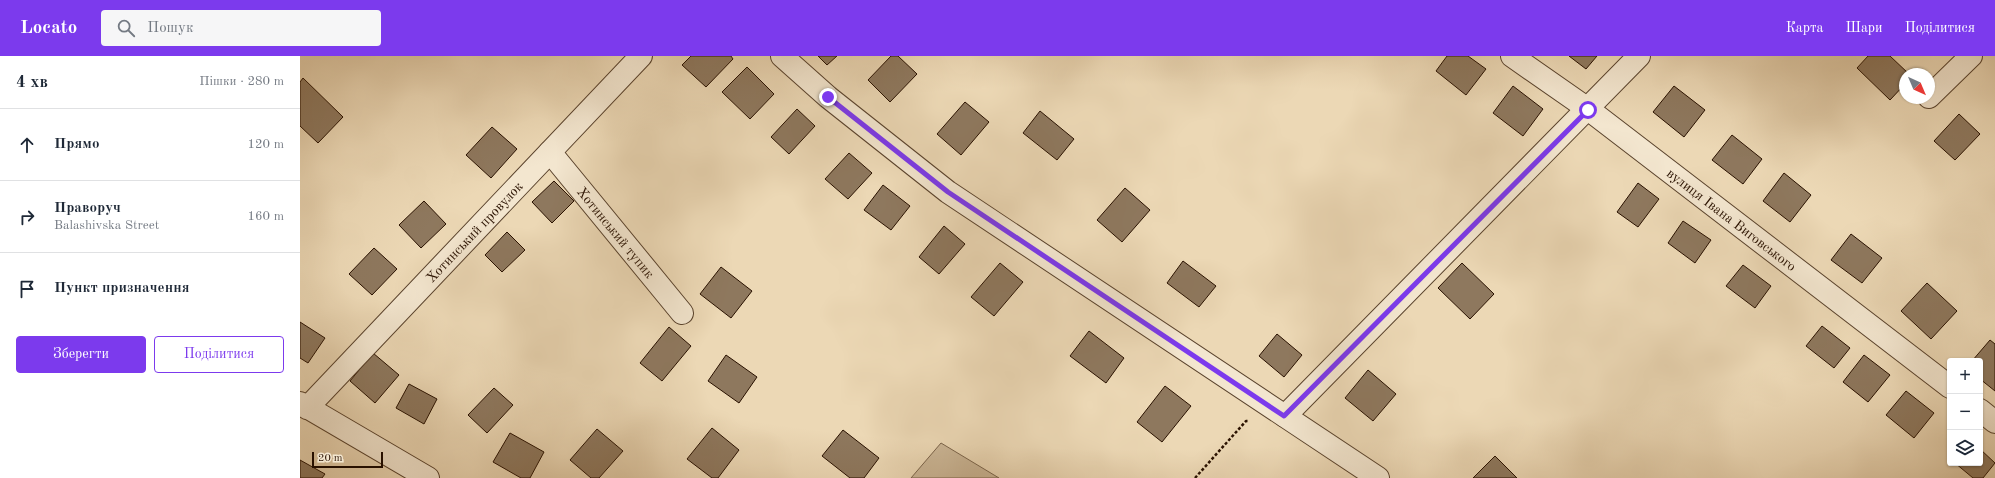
<!DOCTYPE html>
<html lang="uk">
<head>
<meta charset="utf-8">
<style>
  :root { --surface:#fff; --page:#f6f6f7; --text:#1f2937; --muted:#747a83; --line:#e0e1e3; --accent:#7c3aed }
  body { margin:0; font-family:"Old Standard TT",serif; background:var(--page); color:var(--text) }
  .controls { position:absolute; right:12px; bottom:12px; display:grid; overflow:hidden; border-radius:4px; box-shadow:0 1px 3px #0004 }
  .controls button { width:36px; height:36px; display:grid; place-items:center; padding:0; border:0; border-bottom:1px solid var(--line); background:var(--surface); color:var(--text); font:20px sans-serif }
  .compass { position:absolute; left:1599px; top:12px; width:36px; height:36px; border-radius:50%; background:var(--surface); box-shadow:0 1px 3px #0004; rotate:136deg }
  .scale { position:absolute; left:12px; bottom:10px; width:71px; box-sizing:border-box; padding-left:4px; border:2px solid #291100; border-top:0; font-size:11px; line-height:14px; white-space:nowrap; color:#291100; -webkit-text-stroke:3px #f3e6cf; paint-order:stroke }
  .stop { position:absolute; width:12px; height:12px; margin:-9px; border:3px solid #7c3aed; border-radius:50%; background:#fff }
  .stop.end { background:#7c3aed; border-color:#fff; box-shadow:0 1px 4px #0008 }
  .list { margin:0; padding:0; list-style:none }
  h2 { display:flex; justify-content:space-between; align-items:center; height:52px; margin:0; padding:0 16px; font-size:17px }
  h2 small { font-size:13px; font-weight:400; color:var(--muted) }
  .list li { display:grid; grid-template-columns:26px 1fr auto; gap:12px; align-items:center; box-sizing:border-box; height:72px; padding:0 16px; border-top:1px solid var(--line) }
  .list b { display:block; font-size:15px; white-space:nowrap }
  .list p { margin:0; font-size:13px; white-space:nowrap; color:var(--muted) }
  .list em { font-size:13px; font-style:normal; color:var(--muted) }
  .actions { display:flex; gap:8px; padding:12px 16px }
  .actions a { flex:1; padding:9px 0; border:1px solid var(--accent); border-radius:4px; text-align:center; font-size:14px; color:var(--accent) }
  .actions .main { background:var(--accent); color:#fff }
  .icon { flex:none; width:22px; height:22px; fill:none; stroke:currentColor; stroke-width:2; stroke-linecap:round; stroke-linejoin:round }
  .map { position:relative; flex:none; width:1695px; height:422px; overflow:hidden }
  header { display:flex; align-items:center; gap:24px; box-sizing:border-box; height:56px; padding:0 20px; background:var(--accent); color:#fff }
  header strong { font-size:19px }
  nav { display:flex; gap:22px; margin-inline-start:auto; font-size:14px }
  .search { width:280px; height:36px; background:var(--page); display:flex; align-items:center; gap:10px; box-sizing:border-box; padding:0 14px; border-radius:4px; color:var(--muted); font-size:15px }
  main { display:flex }
  aside { flex:1; background:var(--surface) }
  .map>svg:first-child { display:block }
  .green { fill:#cbb696; stroke:#7a644b }
  .building { fill:#8e785e; stroke:#291100 }
  .lines { fill:none; stroke-linecap:round; stroke-linejoin:round }
  .minor-casing { stroke:#5a432d; stroke-width:24 }
  .path { stroke:#291100; stroke-width:2.5; stroke-dasharray:3 2; stroke-linecap:butt }
  .minor { stroke:#f3e6cf; stroke-width:22 }
  .route { stroke:#7c3aed; stroke-width:5 }
  .labels { text-anchor:middle; stroke-width:3.5; stroke-linejoin:round; paint-order:stroke }
  .street-label { font-size:14px; fill:#291100; stroke:#f3e6cf }
</style>
</head>
<body>
<header>
<strong>Locato</strong>
<div class="search"><svg class="icon" aria-label="search" viewBox="0 0 24 24"><circle cx="10" cy="10" r="6"/><path d="M15 15l6 6"/></svg>Пошук</div>
<nav><a>Карта</a><a>Шари</a><a>Поділитися</a></nav>
</header>
<main>
<aside>
<h2>4 хв<small>Пішки · 280 m</small></h2>
<ul class="list">
<li><svg class="icon" aria-label="ahead" viewBox="0 0 24 24"><path d="M12 20V5M6 11l6-6 6 6"/></svg><div><b>Прямо</b></div><em>120 m</em></li>
<li><svg class="icon" aria-label="right" viewBox="0 0 24 24"><path d="M7 20v-9h11M14 6l5 5-5 5"/></svg><div><b>Праворуч</b><p>Balashivska Street</p></div><em>160 m</em></li>
<li><svg class="icon" aria-label="arrive" viewBox="0 0 24 24"><path d="M6 21V4h12l-3 4 3 4H6"/></svg><div><b>Пункт призначення</b></div></li>
</ul>
<div class="actions"><a class="main">Зберегти</a><a>Поділитися</a></div>
</aside>
<div class="map">
<svg width="1695" height="422" viewBox="0 0 1695 422">
  <rect width="100%" height="100%" fill="#ecd8b5"/>
  <filter id="stains"><feTurbulence type="fractalNoise" baseFrequency=".005" numOctaves="4"/><feColorMatrix values="0 0 0 0 .2 0 0 0 0 .09 0 0 0 0 .02 0 0 0 .5 -.17"/></filter>
  <radialGradient id="worn" r=".72"><stop offset=".6" stop-color="#630" stop-opacity="0"/><stop offset="1" stop-color="#630" stop-opacity=".3"/></radialGradient>
  <path class="green" d="M641,387L699,422H611Z"/>
  <g class="building">
    <path d="M391,0H431L433,3L406,31L382,9Z"/>
    <path d="M518,0H537L527,9Z"/>
    <path d="M591,0H598L617,18L590,46L568,24Z"/>
    <path d="M1147,0H1168L1186,13L1166,39L1136,15Z"/>
    <path d="M1269,0H1297L1286,13Z"/>
    <path d="M1568,0H1590L1609,18H1605V28L1590,44L1557,12Z"/>
    <path d="M447,11L474,38L450,63L422,36Z"/>
    <path d="M3,22L43,61L18,87L0,70V26Z"/>
    <path d="M1213,30L1243,53L1223,80L1193,57Z"/>
    <path d="M1374,30L1405,54L1384,81L1353,56Z"/>
    <path d="M665,46L689,66L661,99L637,78Z"/>
    <path d="M497,53L515,70L489,98L471,81Z"/>
    <path d="M740,55L774,83L757,104L723,77Z"/>
    <path d="M1659,58L1680,78L1655,104L1634,85Z"/>
    <path d="M192,71L217,93L191,122L166,99Z"/>
    <path d="M1432,79L1462,103L1443,128L1412,104Z"/>
    <path d="M549,97L572,117L548,143L525,123Z"/>
    <path d="M1484,117L1511,139L1490,166L1463,145Z"/>
    <path d="M254,125L274,145L252,167L232,146Z"/>
    <path d="M1338,127L1359,143L1338,171L1317,156Z"/>
    <path d="M583,129L610,150L591,174L564,154Z"/>
    <path d="M825,132L850,154L822,186L797,164Z"/>
    <path d="M124,145L146,168L121,192L99,169Z"/>
    <path d="M1383,165L1411,184L1395,207L1368,187Z"/>
    <path d="M644,170L665,188L639,218L619,201Z"/>
    <path d="M207,176L225,194L202,216L185,199Z"/>
    <path d="M1551,178L1582,202L1562,227L1531,204Z"/>
    <path d="M74,192L97,213L72,239L49,218Z"/>
    <path d="M883,205L916,230L899,251L867,227Z"/>
    <path d="M700,207L723,226L694,260L671,241Z"/>
    <path d="M1162,207L1194,238L1170,263L1138,232Z"/>
    <path d="M1443,209L1471,230L1455,252L1426,230Z"/>
    <path d="M421,211L452,235L431,262L400,238Z"/>
    <path d="M1627,227L1657,255L1631,283L1601,255Z"/>
    <path d="M0,266L25,282L8,307L0,302Z"/>
    <path d="M1522,270L1550,292L1534,312L1506,290Z"/>
    <path d="M369,271L391,290L362,325L340,307Z"/>
    <path d="M789,275L824,302L806,327L770,300Z"/>
    <path d="M977,278L1002,299L984,321L959,300Z"/>
    <path d="M1690,284L1695,288V335L1680,323V305H1672Z"/>
    <path d="M73,297L99,319L75,347L50,325Z"/>
    <path d="M426,299L457,321L439,347L408,325Z"/>
    <path d="M1564,299L1590,319L1568,346L1543,326Z"/>
    <path d="M1068,314L1096,338L1073,365L1045,342Z"/>
    <path d="M109,328L137,343L124,368L96,352Z"/>
    <path d="M865,330L891,350L862,386L837,366Z"/>
    <path d="M194,332L213,349L187,377L168,359Z"/>
    <path d="M1606,335L1634,357L1614,382L1586,359Z"/>
    <path d="M412,372L439,394L418,422H412L387,403Z"/>
    <path d="M297,373L323,395L299,422H291L270,404Z"/>
    <path d="M543,374L579,402L564,422H550L522,400Z"/>
    <path d="M210,377L244,396L230,422H221L193,406Z"/>
    <path d="M1680,393L1695,407L1683,422H1673L1655,407H1680Z"/>
    <path d="M1195,400L1217,422H1173Z"/>
    <path d="M0,404L25,418L22,422H0Z"/>
  </g>
  <g class="lines">
    <g class="minor-casing">
      <g id="minor">
        <path d="M482,0L528,41L648,136L1078,422"/>
        <path id="s1" d="M1212,0L1288,53L1650,331"/>
        <path d="M1629,41L1671,0"/>
        <path id="s2" d="M250,96L382,257"/>
        <path d="M0,347L128,422"/>
        <path id="s3" d="M7,352L341,0"/>
        <path d="M1680,354L1695,366"/>
        <path d="M985,360L1339,0"/>
      </g>
    </g>
    <path class="path" d="M895,422L946,365H948"/>
    <use href="#minor" class="minor"/>
  </g>
  <g class="lines">
    <path class="route" d="M528,41L648,136L984,360L1288,54"/>
  </g>
  <g class="labels">
    <g class="street-label">
      <text dy="5" stroke="none"><textPath href="#s1" startOffset="274">вулиця Івана Виговського</textPath></text>
      <text dy="5" stroke="none"><textPath href="#s3" startOffset="243">Хотинський провулок</textPath></text>
      <text dy="5" stroke="none"><textPath href="#s2" startOffset="104">Хотинський тупик</textPath></text>
    </g>
  </g>
  <rect width="100%" height="100%" filter="url(#stains)"/>
  <rect width="100%" height="100%" fill="url(#worn)"/>
</svg>
<div class="controls">
<button>+</button>
<button>−</button>
<button><svg class="icon" aria-label="layers" viewBox="0 0 24 24"><path d="M12 4l9 5-9 5-9-5zM3 14l9 5 9-5"/></svg></button>
</div>
<svg class="compass" viewBox="-18 -18 36 36"><path d="M0-13l5 13h-10z" fill="#e53935"/><path d="M0 13l5-13h-10z" fill="#747a83"/></svg>
<div class="scale">20 m</div>
<div class="stop" style="left:1288px;top:54px"></div>
<div class="stop end" style="left:528px;top:41px"></div>
</div>
</main>
</body>
</html>
